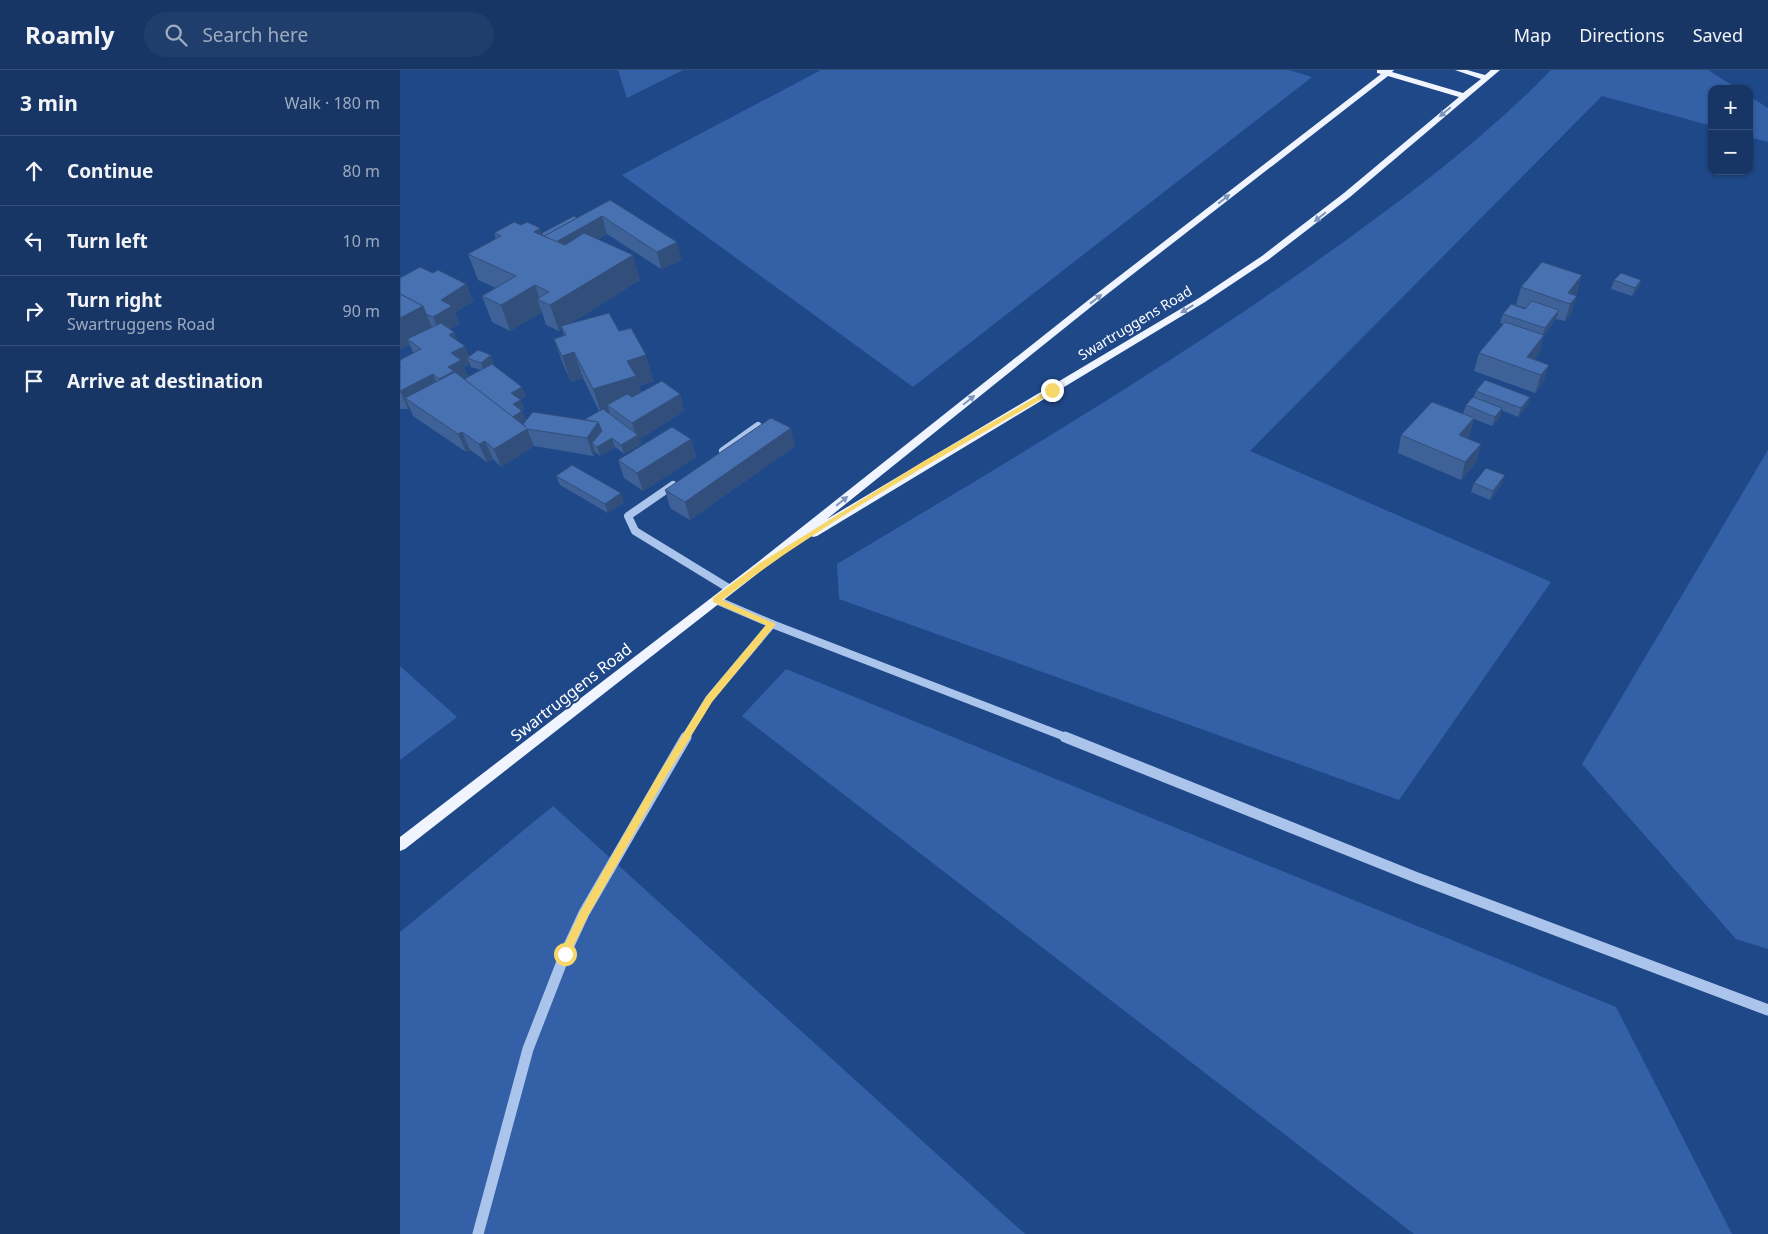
<!DOCTYPE html>
<html lang="en">
<head>
<meta charset="utf-8">
<style>
  :root { --surface:#173666; --page:#203e6c; --text:#f1f3f6; --muted:#9eabbf; --line:#36507a }
  body { margin:0; font-family:"Noto Sans",sans-serif; background:var(--page); color:var(--text) }
  .controls { position:absolute; right:15px; top:15px; display:grid; overflow:hidden; border-radius:10px; box-shadow:0 1px 4px #0004 }
  .controls button { width:45px; height:45px; display:grid; place-items:center; padding:0; border:0; border-bottom:1px solid var(--line); background:var(--surface); color:var(--text); font:25px sans-serif }
  .stop { position:absolute; width:15px; height:15px; margin:-11px; border:4px solid #f8d76a; border-radius:50%; background:#fff }
  .stop.end { background:#f8d76a; border-color:#fff; box-shadow:0 1px 5px #0008 }
  .list { margin:0; padding:0; list-style:none }
  h2 { display:flex; justify-content:space-between; align-items:center; height:65px; margin:0; padding:0 20px; font-size:21px }
  h2 small { font-size:16px; font-weight:400; color:var(--muted) }
  .list li { display:grid; grid-template-columns:32px 1fr auto; gap:15px; align-items:center; box-sizing:border-box; height:70px; padding:0 20px; border-top:1px solid var(--line) }
  .list b { display:block; font-size:19px; white-space:nowrap }
  .list p { margin:0; font-size:16px; white-space:nowrap; color:var(--muted) }
  .list em { font-size:16px; font-style:normal; color:var(--muted) }
  .icon { flex:none; width:28px; height:28px; fill:none; stroke:currentColor; stroke-width:2; stroke-linecap:round; stroke-linejoin:round }
  .map { position:relative; flex:none; width:1368px; height:1164px; overflow:hidden }
  header { display:flex; align-items:center; gap:30px; box-sizing:border-box; height:70px; padding:0 25px; background:var(--surface); border-bottom:1px solid var(--line) }
  header strong { font-size:24px }
  nav { display:flex; gap:28px; margin-inline-start:auto; font-size:18px }
  .search { width:350px; height:45px; background:var(--page); display:flex; align-items:center; gap:12px; box-sizing:border-box; padding:0 18px; border-radius:28px; color:var(--muted); font-size:19px }
  main { display:flex }
  aside { flex:1; background:var(--surface) }
  .map>svg:first-child { display:block }
  .green { fill:#3360a6 }
  .lines { fill:none; stroke-linecap:round; stroke-linejoin:round }
  .minor-far1 { stroke:#aac4eb; stroke-width:8 }
  .minor { stroke:#aac4eb; stroke-width:11 }
  .major { fill:#eff4fe; fill-rule:evenodd }
  .wall { fill:#3e6198; fill-rule:evenodd }
  .shaded-wall { fill:#324f7c }
  .building { fill:#4871b1; stroke:#324f7c }
  .oneway { fill:#7d95bd }
  .route { fill:#f8d76a }
  .labels { text-anchor:middle; stroke-width:4; stroke-linejoin:round; paint-order:stroke }
  .far-street-label { font-size:14px; fill:#fff; stroke:#1f4888 }
  .street-label { font-size:16px; fill:#fff; stroke:#1f4888 }
</style>
</head>
<body>
<header>
<strong>Roamly</strong>
<div class="search"><svg class="icon" aria-label="search" viewBox="0 0 24 24"><circle cx="10" cy="10" r="6"/><path d="M15 15l6 6"/></svg>Search here</div>
<nav><a>Map</a><a>Directions</a><a>Saved</a></nav>
</header>
<main>
<aside>
<h2>3 min<small>Walk · 180 m</small></h2>
<ul class="list">
<li><svg class="icon" aria-label="ahead" viewBox="0 0 24 24"><path d="M12 20V5M6 11l6-6 6 6"/></svg><div><b>Continue</b></div><em>80 m</em></li>
<li><svg class="icon" aria-label="left" viewBox="0 0 24 24"><path d="M17 20v-9H6M10 6l-5 5 5 5"/></svg><div><b>Turn left</b></div><em>10 m</em></li>
<li><svg class="icon" aria-label="right" viewBox="0 0 24 24"><path d="M7 20v-9h11M14 6l5 5-5 5"/></svg><div><b>Turn right</b><p>Swartruggens Road</p></div><em>90 m</em></li>
<li><svg class="icon" aria-label="arrive" viewBox="0 0 24 24"><path d="M6 21V4h12l-3 4 3 4H6"/></svg><div><b>Arrive at destination</b></div></li>
</ul>
</aside>
<div class="map">
<svg width="1368" height="1164" viewBox="0 0 1368 1164">
  <rect width="100%" height="100%" fill="#1f4888"/>
  <g class="green">
    <path d="M218,0H283L227,28Z"/>
    <path d="M421,0H889L912,7L513,317L222,105Z"/>
    <path d="M1151,0H1308L1338,19H1312V56L1202,26L850,381L1151,512L999,730L439,529L437,494C599,397 760,302 914,193C997,134 1080,73 1151,0Z"/>
    <path d="M1349,26L1368,38V72L1349,67Z"/>
    <path d="M1368,380V879L1336,869L1182,694Z"/>
    <path d="M0,596L57,647L0,690Z"/>
    <path d="M386,599L1216,937L1332,1164H1014L342,646Z"/>
    <path d="M153,736L625,1164H0V862Z"/>
  </g>
  <g class="lines">
    <g class="minor-far1">
      <path d="M323,381L358,356"/>
      <path d="M273,415L228,446L235,461L330,519"/>
      <path d="M316,530L372,554L668,668"/>
      <path d="M285,668L309,629L372,554"/>
    </g>
    <g class="minor">
      <path d="M665,667L1015,807L1368,940"/>
      <path d="M78,1164L128,979L165,884L184,843L286,667"/>
    </g>
    <path class="major" d="M977,0H994L992,2L1063,23L1081,9L1055,0H1067L1085,5L1091,0H1100L950,127L868,190L805,232L417,466L413,467L408,464L5,779L0,781V767L358,492L691,228L981,4L977,3ZM988,6L1059,27L944,123L862,186L799,228L427,449L697,232Z"/>
  </g>
  <g class="wall">
    <path d="M210,130L282,190L261,199L207,164L198,169L240,210L171,253L219,261L254,311L239,316L241,322L280,324L284,341L240,369L241,374L224,384L215,377L200,386L195,382L193,386L134,376L101,397L93,389L87,392L70,380L66,382L13,346L10,338L8,339H0V290L13,283L10,275L0,280V208L33,203L66,214L73,231L55,243L59,254L50,259L54,262L58,271L69,286L94,294L93,295L126,326L120,329L124,339L122,341L126,350L120,353L124,356L185,350V349L199,341L183,308L171,312L163,294L154,269L164,266L162,259L159,261L146,255L142,242L110,261L92,252L82,226L96,218L78,210L68,184L96,169L94,163H142L177,148ZM70,294L71,297L81,300L68,307L64,297Z"/>
    <path d="M1214,210H1241L1238,219L1232,226L1211,219Z"/>
    <path d="M1121,217L1177,223L1175,225L1171,244L1165,251L1156,249L1144,265L1139,283L1134,289L1149,295L1143,312L1135,323L1074,301L1079,283L1103,254L1100,253L1103,244L1125,239L1126,238L1116,235Z"/>
    <path d="M1076,321L1130,327L1127,336L1118,347L1101,340L1100,347L1092,356L1074,349L1069,366L1067,368L1081,374L1076,392L1061,410L998,383L1001,365L1063,344L1066,335L1074,327Z"/>
    <path d="M291,369L296,387L243,421L224,408L218,390Z"/>
    <path d="M395,376L290,450L270,438L265,420Z"/>
    <path d="M156,406L224,432L208,443L160,415Z"/>
    <path d="M1074,413L1102,414L1090,430L1071,422Z"/>
  </g>
  <g class="shaded-wall">
    <path d="M202,146L207,164L155,193L150,175Z"/>
    <path d="M140,158L145,173L134,162Z"/>
    <path d="M277,172L282,190L261,199L257,182Z"/>
    <path d="M233,185L240,210L162,259L161,256L162,259L159,261L150,235Z"/>
    <path d="M1182,205L1177,223L1168,233V223Z"/>
    <path d="M1241,210L1238,219L1232,226L1235,218Z"/>
    <path d="M66,214L73,231L55,243L59,254L40,265L33,247L41,230Z"/>
    <path d="M135,215L140,230L137,229L142,242L110,261L101,235Z"/>
    <path d="M1177,226L1171,244L1165,251L1170,234Z"/>
    <path d="M23,236L34,262L7,269L10,275L0,280V248Z"/>
    <path d="M1159,240L1156,249L1142,267L1145,258Z"/>
    <path d="M54,262L61,278L65,276L70,289L67,288L70,294L64,297L68,308L47,327L39,309L48,297L51,283L49,265Z"/>
    <path d="M1144,265L1139,283L1126,300L1127,287Z"/>
    <path d="M174,282L183,308L171,312L162,286Z"/>
    <path d="M91,285L94,294L84,302L81,293Z"/>
    <path d="M246,285L254,311L239,316L244,332L207,335L210,343L202,345L193,319L227,291Z"/>
    <path d="M1149,295L1143,312L1135,323L1141,305Z"/>
    <path d="M33,304L40,322L5,328L10,338L8,339L0,321Z"/>
    <path d="M122,317L126,326L115,332L111,323Z"/>
    <path d="M280,324L284,341L240,369L241,374L224,384L221,375L236,366L232,353Z"/>
    <path d="M1130,327L1127,336L1118,347L1121,338Z"/>
    <path d="M121,330L124,339L117,343L113,334Z"/>
    <path d="M1102,338L1100,347L1092,356L1095,347Z"/>
    <path d="M122,341L126,350L111,358L107,349Z"/>
    <path d="M1074,348L1069,366L1055,383L1059,365Z"/>
    <path d="M198,352L212,368L215,377L200,386L197,377L192,373L195,382L193,386L187,368Z"/>
    <path d="M391,358L395,376L290,450L285,432Z"/>
    <path d="M127,359L134,376L101,397L94,379Z"/>
    <path d="M62,362L70,380L66,382L58,364Z"/>
    <path d="M291,369L296,387L243,421L237,403Z"/>
    <path d="M85,371L93,389L87,392L79,374Z"/>
    <path d="M1081,374L1076,392L1061,410L1065,392Z"/>
    <path d="M1105,405L1102,414L1090,430L1093,421Z"/>
    <path d="M221,423L224,432L208,443L205,434Z"/>
  </g>
  <g class="building">
    <path d="M210,130L277,172L257,182L202,146L156,172L144,166Z"/>
    <path d="M174,146L177,148L144,166H143L142,163Z"/>
    <path d="M114,152L121,155L127,152L140,158L134,162L165,175L184,163L233,185L150,235L137,229L149,222L135,215L101,235L82,226L116,206L68,184L101,166L94,163Z"/>
    <path d="M1142,192L1182,205L1168,223L1177,226L1170,234L1121,217Z"/>
    <path d="M20,197L33,203L38,200L66,214L41,230L52,236L33,247L26,244L23,236L0,224V208Z"/>
    <path d="M1221,203L1241,210L1235,218L1214,210Z"/>
    <path d="M0,224L23,236L0,248Z"/>
    <path d="M1132,231L1159,240L1145,258L1103,244L1111,234L1125,239Z"/>
    <path d="M209,243L219,261L231,258L246,285L227,291L236,306L193,319L174,282L162,286L154,269L166,265L161,256Z"/>
    <path d="M1105,252L1144,265L1127,287L1149,295L1141,305L1079,283Z"/>
    <path d="M41,253L54,262L49,265L65,276L51,283L61,290L48,297L54,301L39,309L33,304L0,321V298L1,297H0V290L21,279L7,269Z"/>
    <path d="M78,280L91,285L81,293L67,288Z"/>
    <path d="M92,294L122,317L111,323L121,330L113,334L122,341L112,347L64,309Z"/>
    <path d="M55,302L126,357L123,354L133,342L198,352L187,368L127,359L94,379L85,371L79,374L62,362L58,364L5,328Z"/>
    <path d="M1085,310L1130,327L1121,338L1076,321Z"/>
    <path d="M262,311L280,324L232,353L207,335L227,324L232,327Z"/>
    <path d="M1073,327L1102,338L1095,347L1066,335Z"/>
    <path d="M1032,332L1074,348L1059,365L1081,374L1065,392L1001,365Z"/>
    <path d="M203,339L238,365L221,375L212,368L197,377L192,373L202,361L198,352L187,350L185,349Z"/>
    <path d="M371,348L391,358L285,432L265,420Z"/>
    <path d="M272,357L291,369L237,403L218,390Z"/>
    <path d="M172,395L221,423L205,434L156,406Z"/>
    <path d="M1086,398L1105,405L1093,421L1074,413Z"/>
  </g>
  <defs><path id="oneway-solid" d="M-6-.8H1V-3.2L6.5 0L1 3.2V.8H-6Z" transform="scale(1.25)"/></defs>
  <g class="oneway">
    <use href="#oneway-solid" transform="translate(1045 42) rotate(140)"/>
    <use href="#oneway-solid" transform="translate(824 129) rotate(-38)"/>
    <use href="#oneway-solid" transform="translate(920 147) rotate(141)"/>
    <use href="#oneway-solid" transform="translate(696 229) rotate(-38)"/>
    <use href="#oneway-solid" transform="translate(787 239) rotate(149)"/>
    <use href="#oneway-solid" transform="translate(569 330) rotate(-39)"/>
    <use href="#oneway-solid" transform="translate(442 431) rotate(-39)"/>
  </g>
  <path class="route" d="M652,318L654,322C542,387 425,450 322,530L376,554L312,632L264,710L188,846L168,887H161L160,884L181,840L258,705L306,627L366,555L313,532V528L360,493L524,391Z"/>
  <g class="labels">
    <g class="far-street-label">
      <text transform="translate(735 253) rotate(-31)" y="5">Swartruggens Road</text>
    </g>
    <g class="street-label">
      <text transform="translate(171 622) rotate(-38)" y="6">Swartruggens Road</text>
    </g>
  </g>
</svg>
<div class="controls">
<button>+</button>
<button>−</button>
</div>
<div class="stop" style="left:165px;top:884px"></div>
<div class="stop end" style="left:652px;top:320px"></div>
</div>
</main>
</body>
</html>
